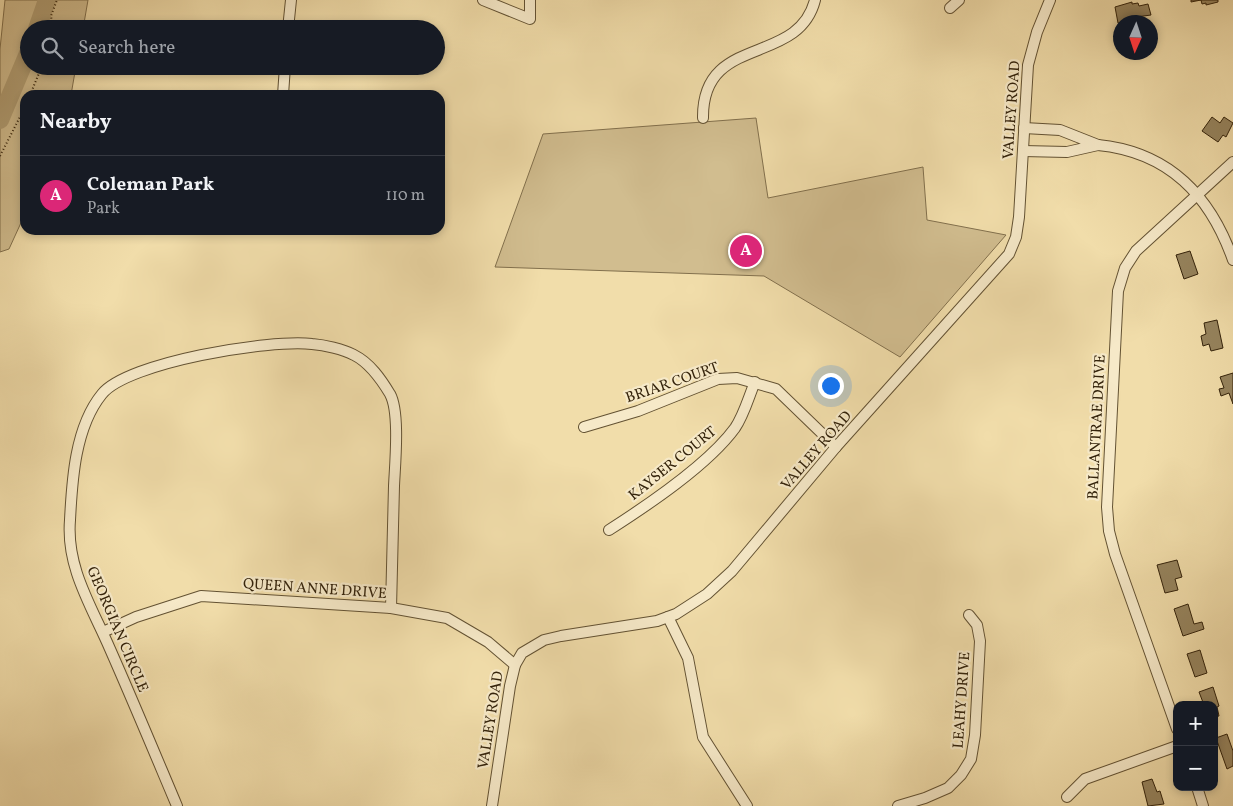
<!DOCTYPE html>
<html lang="en">
<head>
<meta charset="utf-8">
<style>
  :root { --surface:#171b24; --page:#242831; --text:#f1f3f6; --muted:#9ea1a6; --line:#363941; --accent:#db2777 }
  body { margin:0; font-family:Vollkorn,serif; background:var(--page); color:var(--text) }
  .controls { position:absolute; right:15px; bottom:15px; display:grid; overflow:hidden; border-radius:10px; box-shadow:0 2px 8px #0003 }
  .controls button { width:45px; height:45px; display:grid; place-items:center; padding:0; border:0; border-bottom:1px solid var(--line); background:var(--surface); color:var(--text); font:25px sans-serif }
  .compass { position:absolute; left:1113px; top:15px; width:45px; height:45px; border-radius:50%; background:var(--surface); box-shadow:0 2px 8px #0003; rotate:183deg }
  .you { position:absolute; left:830px; top:385px; width:18px; height:18px; margin:-12px; border:4px solid #fff; border-radius:50%; background:#1a73e8; box-shadow:0 0 0 8px #1a73e833 }
  .badge { display:grid; place-items:center; width:32px; height:32px; border-radius:50%; background:var(--accent); color:#fff; font-size:16px; font-weight:700 }
  .pin { position:absolute; translate:-50% -50%; border:2px solid #fff; box-shadow:0 1px 5px #0006 }
  .list { margin:0; padding:0; list-style:none }
  h2 { display:flex; justify-content:space-between; align-items:center; height:65px; margin:0; padding:0 20px; font-size:21px }
  h2 small { font-size:16px; font-weight:400; color:var(--muted) }
  .list li { display:grid; grid-template-columns:32px 1fr auto; gap:15px; align-items:center; box-sizing:border-box; height:80px; padding:0 20px; border-top:1px solid var(--line) }
  .list b { display:block; font-size:19px; white-space:nowrap }
  .list p { margin:0; font-size:16px; white-space:nowrap; color:var(--muted) }
  .list em { font-size:16px; font-style:normal; color:var(--muted) }
  .icon { flex:none; width:28px; height:28px; fill:none; stroke:currentColor; stroke-width:2; stroke-linecap:round; stroke-linejoin:round }
  .map { position:relative; flex:none; width:1233px; height:806px; overflow:hidden }
  .search { position:absolute; background:var(--surface); box-shadow:0 2px 8px #0003; left:20px; top:20px; width:425px; height:55px; display:flex; align-items:center; gap:12px; box-sizing:border-box; padding:0 18px; border-radius:28px; color:var(--muted); font-size:19px }
  .panel { position:absolute; background:var(--surface); box-shadow:0 2px 8px #0003; left:20px; top:90px; width:425px; height:145px; border-radius:15px }
  .map>svg:first-child { display:block }
  .green { fill:#d1bd8f; stroke:#82704d }
  .lines { fill:none; stroke-linecap:round; stroke-linejoin:round }
  .river { stroke:#b19e74; stroke-width:18 }
  .building { fill:#96845e; stroke:#34230b }
  .minor-casing { stroke:#635233; stroke-width:12 }
  .path { stroke:#34230b; stroke-width:2; stroke-dasharray:1 2.5; stroke-linecap:butt }
  .minor { stroke:#f6e9c8; stroke-width:10 }
  .labels { text-anchor:middle; stroke-width:4.5; stroke-linejoin:round; paint-order:stroke }
  .street-label { font-size:15px; fill:#34230b; stroke:#f6e9c8 }
</style>
</head>
<body>
<div class="map">
<svg width="1233" height="806" viewBox="0 0 1233 806">
  <rect width="100%" height="100%" fill="#f1ddaa"/>
  <filter id="stains"><feTurbulence type="fractalNoise" baseFrequency=".004" numOctaves="4"/><feColorMatrix values="0 0 0 0 .2 0 0 0 0 .09 0 0 0 0 .02 0 0 0 .5 -.17"/></filter>
  <radialGradient id="worn" r=".72"><stop offset=".6" stop-color="#630" stop-opacity="0"/><stop offset="1" stop-color="#630" stop-opacity=".3"/></radialGradient>
  <g class="green">
    <path d="M5,0H88L83,29H29V66H76L71,95H25V214L9,249L0,252V49Z"/>
    <path d="M756,118L768,198L923,167L927,220L1006,235L900,357L764,276L495,267L543,134Z"/>
  </g>
  <g class="lines">
    <g class="river">
      <path d="M37,29L47,0"/>
      <path d="M0,120L29,51"/>
    </g>
  </g>
  <g class="building">
    <path d="M1191,0H1218V2L1206,5V3L1202,4L1201,0L1191,2Z"/>
    <path d="M1132,2V4L1138,3L1139,6L1148,4L1151,15L1136,17L1137,22L1118,23L1115,7Z"/>
    <path d="M1212,117L1220,123L1224,117L1233,123L1226,137L1223,135L1218,142L1202,131Z"/>
    <path d="M1190,251L1198,274L1184,279L1176,255Z"/>
    <path d="M1217,320L1223,348L1211,351L1209,344L1203,346L1201,336L1206,334L1204,323Z"/>
    <path d="M1233,373V404L1229,393L1221,396L1219,389L1224,388L1220,377Z"/>
    <path d="M1177,560L1182,577L1175,579L1178,590L1165,593L1157,565Z"/>
    <path d="M1188,604L1194,624L1202,622L1204,629L1183,636L1174,609Z"/>
    <path d="M1200,650L1207,673L1195,677L1187,654Z"/>
    <path d="M1213,687L1219,706L1217,707L1219,716L1214,717V705H1204L1199,692Z"/>
    <path d="M1227,734L1233,751V766L1227,769L1216,738Z"/>
    <path d="M1152,779L1157,792L1160,791L1164,804L1148,806L1142,782Z"/>
  </g>
  <g class="lines">
    <g class="minor-casing">
      <g id="minor">
        <path d="M483,0L530,19V0"/>
        <path d="M950,8L959,0"/>
        <path d="M288,29L291,0"/>
        <path d="M283,95L285,66"/>
        <path d="M703,118C702,33 798,67 815,0"/>
        <path d="M1098,145C1169,152 1210,195 1233,260"/>
        <path d="M1023,151L1067,152L1098,145L1060,130L1024,128"/>
        <path d="M584,427L638,411L718,379L737,378L776,389L836,447"/>
        <path d="M609,530C648,505 708,465 735,428C744,415 749,396 755,382"/>
        <path d="M668,617L688,658L703,737L747,806"/>
        <path d="M103,632L136,617L201,596L391,608L447,618L488,642L515,665"/>
        <path d="M1177,729L1115,554L1109,531L1107,507L1118,291L1125,268L1136,251L1233,162"/>
        <path d="M1197,787L1203,806"/>
        <path d="M1067,797L1085,779L1177,746"/>
        <path d="M177,806C155,754 133,701 110,649C92,607 66,568 70,520C72,480 75,427 102,394C128,362 270,339 312,344C324,345 343,349 354,355C370,363 381,379 390,394C400,412 395,464 394,486C393,527 392,567 391,608"/>
        <path d="M492,806L510,686L515,665L522,653L544,640L561,636L657,621L676,614L707,594L732,571L836,447L1009,254L1016,237L1019,217L1028,65L1037,32L1050,0"/>
        <path d="M898,806L925,798L948,788L961,775L971,759L975,735L980,641L977,625L969,615"/>
      </g>
    </g>
    <g class="path">
      <path d="M53,29L51,16L57,0"/>
      <path d="M30,95L42,66"/>
      <path d="M0,156L25,107"/>
    </g>
    <use href="#minor" class="minor"/>
  </g>
  <g class="labels">
    <g class="street-label">
      <text transform="translate(1011 110) rotate(-86)" y="5">VALLEY ROAD</text>
      <text transform="translate(672 382) rotate(-19)" y="5">BRIAR COURT</text>
      <text transform="translate(1096 427) rotate(-87)" y="5">BALLANTRAE DRIVE</text>
      <text transform="translate(816 450) rotate(-49)" y="5">VALLEY ROAD</text>
      <text transform="translate(672 463) rotate(-39)" y="5">KAYSER COURT</text>
      <text transform="translate(315 588) rotate(4)" y="5">QUEEN ANNE DRIVE</text>
      <text transform="translate(118 629) rotate(67)" y="5">GEORGIAN CIRCLE</text>
      <text transform="translate(961 700) rotate(-86)" y="5">LEAHY DRIVE</text>
      <text transform="translate(490 720) rotate(-81)" y="5">VALLEY ROAD</text>
    </g>
  </g>
  <rect width="100%" height="100%" filter="url(#stains)"/>
  <rect width="100%" height="100%" fill="url(#worn)"/>
</svg>
<div class="controls">
<button>+</button>
<button>−</button>
</div>
<svg class="compass" viewBox="-18 -18 36 36"><path d="M0-13l5 13h-10z" fill="#e53935"/><path d="M0 13l5-13h-10z" fill="#9ea1a6"/></svg>
<div class="you"></div>
<div class="pin badge" style="left:746px;top:251px">A</div>
<div class="search"><svg class="icon" aria-label="search" viewBox="0 0 24 24"><circle cx="10" cy="10" r="6"/><path d="M15 15l6 6"/></svg>Search here</div>
<section class="panel">
<h2>Nearby<small></small></h2>
<ul class="list">
<li><span class="badge">A</span><div><b>Coleman Park</b><p>Park</p></div><em>110 m</em></li>
</ul>
</section>
</div>
</body>
</html>
